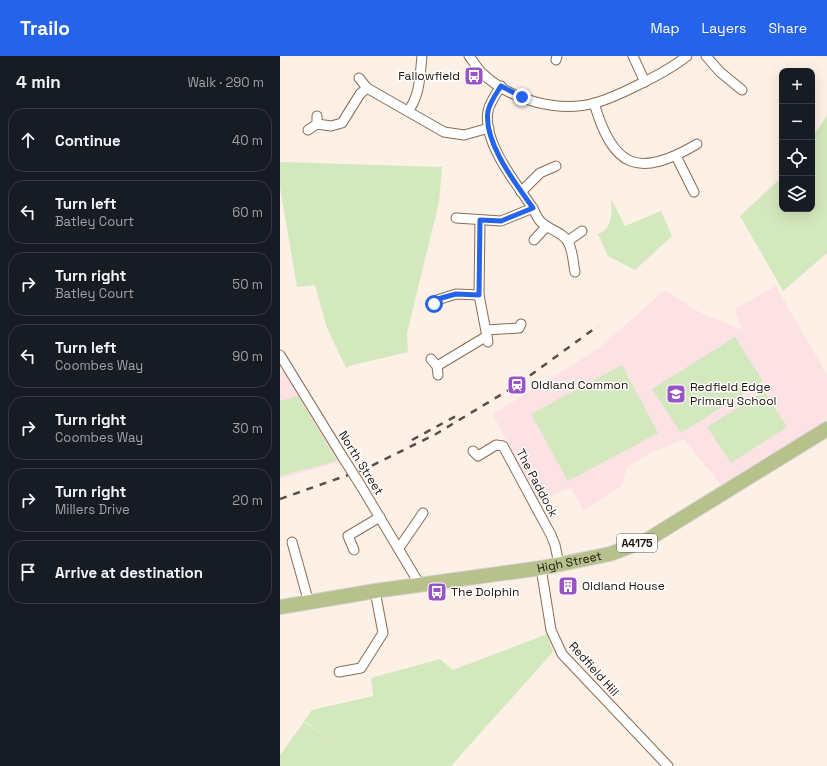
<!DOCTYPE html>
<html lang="en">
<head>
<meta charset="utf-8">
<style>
  :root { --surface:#171b24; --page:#242831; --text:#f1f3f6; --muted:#9ea1a6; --line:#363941; --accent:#2563eb }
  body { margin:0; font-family:"Space Grotesk",sans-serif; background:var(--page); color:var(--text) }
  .controls { position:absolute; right:12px; top:12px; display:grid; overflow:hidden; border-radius:8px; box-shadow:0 4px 16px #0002 }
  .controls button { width:36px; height:36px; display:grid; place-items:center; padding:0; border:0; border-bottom:1px solid var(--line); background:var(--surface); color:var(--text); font:20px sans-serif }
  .stop { position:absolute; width:12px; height:12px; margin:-9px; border:3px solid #2563eb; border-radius:50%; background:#fff }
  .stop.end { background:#2563eb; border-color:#fff; box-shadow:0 1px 4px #0008 }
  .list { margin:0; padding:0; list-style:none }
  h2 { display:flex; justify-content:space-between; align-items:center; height:52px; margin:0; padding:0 16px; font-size:17px }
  h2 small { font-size:13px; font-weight:400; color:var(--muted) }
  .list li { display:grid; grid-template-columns:26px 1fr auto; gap:12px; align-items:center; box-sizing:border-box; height:64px; margin:0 8px 8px; padding:0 8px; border:1px solid var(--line); border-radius:16px }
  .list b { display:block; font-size:15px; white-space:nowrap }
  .list p { margin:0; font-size:13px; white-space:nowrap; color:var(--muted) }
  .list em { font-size:13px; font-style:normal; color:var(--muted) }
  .icon { flex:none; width:22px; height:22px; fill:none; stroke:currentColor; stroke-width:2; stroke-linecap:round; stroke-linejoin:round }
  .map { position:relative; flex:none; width:547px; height:710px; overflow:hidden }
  header { display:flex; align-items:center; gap:24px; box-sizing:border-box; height:56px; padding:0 20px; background:var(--accent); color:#fff }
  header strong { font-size:19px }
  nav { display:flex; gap:22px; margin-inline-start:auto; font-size:14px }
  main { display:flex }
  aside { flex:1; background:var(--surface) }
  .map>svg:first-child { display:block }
  .education { fill:#fce1e5 }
  .green { fill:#d4e8bd }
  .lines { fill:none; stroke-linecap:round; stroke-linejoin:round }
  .street-casing { stroke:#896d55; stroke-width:11 }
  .primary-casing { stroke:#d6d4d3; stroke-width:16 }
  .street { stroke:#fff; stroke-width:9 }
  .primary { stroke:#b7c18b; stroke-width:14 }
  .rail { stroke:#594d44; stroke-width:2.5; stroke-dasharray:7 7; stroke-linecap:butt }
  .street-bridge-casing { stroke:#896d55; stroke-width:11; stroke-linecap:butt }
  .street-bridge { stroke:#fff; stroke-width:9 }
  .route { stroke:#2563eb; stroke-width:5 }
  .labels { text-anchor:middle; stroke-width:3; stroke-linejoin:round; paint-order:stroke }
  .shield { fill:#fff; stroke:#615953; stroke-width:1 }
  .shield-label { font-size:11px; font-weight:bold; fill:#1d1209 }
  .poi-label { font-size:12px; fill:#1d1209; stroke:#fff; text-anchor:start }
  .street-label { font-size:12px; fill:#1d1209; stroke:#fff }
</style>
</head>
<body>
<header>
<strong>Trailo</strong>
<nav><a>Map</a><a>Layers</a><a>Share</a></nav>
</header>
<main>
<aside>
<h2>4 min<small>Walk · 290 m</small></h2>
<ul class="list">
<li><svg class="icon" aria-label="ahead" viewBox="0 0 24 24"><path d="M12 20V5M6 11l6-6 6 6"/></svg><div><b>Continue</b></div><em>40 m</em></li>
<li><svg class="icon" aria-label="left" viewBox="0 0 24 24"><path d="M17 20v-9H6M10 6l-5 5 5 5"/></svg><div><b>Turn left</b><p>Batley Court</p></div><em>60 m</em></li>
<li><svg class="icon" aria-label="right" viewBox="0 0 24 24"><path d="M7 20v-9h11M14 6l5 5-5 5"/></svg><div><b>Turn right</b><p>Batley Court</p></div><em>50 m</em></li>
<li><svg class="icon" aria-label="left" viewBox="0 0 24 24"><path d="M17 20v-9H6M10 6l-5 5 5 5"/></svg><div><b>Turn left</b><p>Coombes Way</p></div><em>90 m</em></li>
<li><svg class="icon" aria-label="right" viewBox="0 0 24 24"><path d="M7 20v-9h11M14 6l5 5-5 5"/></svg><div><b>Turn right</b><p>Coombes Way</p></div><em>30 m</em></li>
<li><svg class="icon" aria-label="right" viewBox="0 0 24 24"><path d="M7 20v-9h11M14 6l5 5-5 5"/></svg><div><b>Turn right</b><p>Millers Drive</p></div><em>20 m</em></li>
<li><svg class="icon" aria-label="arrive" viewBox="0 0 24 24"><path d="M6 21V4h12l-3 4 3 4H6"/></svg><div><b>Arrive at destination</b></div></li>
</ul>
</aside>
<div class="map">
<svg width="547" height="710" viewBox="0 0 547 710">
  <rect width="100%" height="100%" fill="#fdf0e6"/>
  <g class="education">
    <path d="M496,230L547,319V367L441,429L404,383L374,395L347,411L342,429L304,455L291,432L256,445L213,358L318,293L385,234L419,256L462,274L455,253Z"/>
    <path d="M4,315L59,406L0,423V317Z"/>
  </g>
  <g class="green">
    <path d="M547,59V197L503,235L460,160L502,121V153H532V82Z"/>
    <path d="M0,106L162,111L159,146L127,277L128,296L73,309L66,312L47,272L35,229L17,231L0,132Z"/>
    <path d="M331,143L345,170L381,155L392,180L355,214L328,200L318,178C333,173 332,156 331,143Z"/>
    <path d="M455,281L483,325L401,377L372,333Z"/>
    <path d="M342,309L378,377L288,425L251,358Z"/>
    <path d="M484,335L507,371L451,407L427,371Z"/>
    <path d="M18,340L57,405L0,420V345Z"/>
    <path d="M267,578L273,596L171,710H0V699L24,666L51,684L24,665L32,654L93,640L91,622L160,603L173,614Z"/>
  </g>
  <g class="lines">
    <g class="street-casing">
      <g id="street">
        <path d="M189,0C193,5 197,12 202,17C230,44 278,57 315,47C329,43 342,37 354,31C373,22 391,13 407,0"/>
        <path d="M353,0L365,26"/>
        <path d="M426,0L440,16L462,34"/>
        <path d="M276,4L277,0"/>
        <path d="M79,22L87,32"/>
        <path d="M221,30C216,38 210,46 208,55C202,86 236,127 252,151C255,156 257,162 261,166C269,174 283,176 288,186C293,195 293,206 295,216"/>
        <path d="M314,47C333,112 358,123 417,88"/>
        <path d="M128,55C140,40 140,19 142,0"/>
        <path d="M37,68L51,70L62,67L80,38L87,32L164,76L184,79L209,72"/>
        <path d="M28,74L37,68V60"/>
        <path d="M396,100L414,136"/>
        <path d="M241,136L260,117L276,110"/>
        <path d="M176,162L221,165L253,152"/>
        <path d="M200,164L199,239L208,286"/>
        <path d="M254,184L266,171"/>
        <path d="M288,185L302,175"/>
        <path d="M154,245L176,238L199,239"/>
        <path d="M206,274L239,272L241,268"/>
        <path d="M0,299L62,400"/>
        <path d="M151,303L157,310L158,319"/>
        <path d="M157,310L207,280"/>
        <path d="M193,395L198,400L216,389L223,390L271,479L275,489L279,508"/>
        <path d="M81,430L140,529"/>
        <path d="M12,486L29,547"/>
        <path d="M119,492L143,457"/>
        <path d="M74,494L68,480L100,461"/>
        <path d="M261,512L271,574L282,598L388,710"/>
        <path d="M59,616L81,612L103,577L95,535"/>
      </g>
    </g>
    <g class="primary-casing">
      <g id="primary">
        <path id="s1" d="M0,551L95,535L261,512L330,498L367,484L547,373"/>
      </g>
    </g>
    <use href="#street" class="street"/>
    <use href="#primary" class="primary"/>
    <g class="rail">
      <path d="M132,384L176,360"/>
      <path d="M0,443L85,413L156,378L237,329L318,270"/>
    </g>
    <g class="street-bridge-casing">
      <path id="street-bridge" d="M62,400L81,430"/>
    </g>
    <use href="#street-bridge" class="street-bridge"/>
  </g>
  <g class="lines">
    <path class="route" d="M154,248V244L176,238L199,239L200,164L221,165L253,152C236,128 203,86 208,55C210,46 216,38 221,30L242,41"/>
  </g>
  <defs>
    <g id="bus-square" transform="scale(1)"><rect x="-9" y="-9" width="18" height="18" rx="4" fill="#9953c7" stroke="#fff"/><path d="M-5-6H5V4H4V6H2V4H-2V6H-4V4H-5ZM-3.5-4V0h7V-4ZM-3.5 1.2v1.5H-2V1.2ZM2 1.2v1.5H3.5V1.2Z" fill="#fff"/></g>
    <g id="station-square" transform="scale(1)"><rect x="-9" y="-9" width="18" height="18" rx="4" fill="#9953c7" stroke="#fff"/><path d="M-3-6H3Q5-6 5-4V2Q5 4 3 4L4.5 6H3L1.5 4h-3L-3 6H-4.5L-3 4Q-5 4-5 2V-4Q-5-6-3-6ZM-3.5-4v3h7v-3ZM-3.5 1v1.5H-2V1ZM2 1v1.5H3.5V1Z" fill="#fff"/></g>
    <g id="school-square" transform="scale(1)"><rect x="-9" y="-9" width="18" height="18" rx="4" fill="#9953c7" stroke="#fff"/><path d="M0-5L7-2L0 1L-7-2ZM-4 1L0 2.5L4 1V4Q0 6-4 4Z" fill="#fff"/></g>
    <g id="building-square" transform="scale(1)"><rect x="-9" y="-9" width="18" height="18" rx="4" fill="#9953c7" stroke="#fff"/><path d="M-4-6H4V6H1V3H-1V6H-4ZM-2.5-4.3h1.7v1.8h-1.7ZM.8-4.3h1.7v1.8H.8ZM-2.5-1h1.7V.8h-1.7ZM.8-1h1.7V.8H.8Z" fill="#fff"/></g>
  </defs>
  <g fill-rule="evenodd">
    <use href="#bus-square" x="194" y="20"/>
    <use href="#station-square" x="237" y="329"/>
    <use href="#school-square" x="396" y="338"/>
    <use href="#building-square" x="288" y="530"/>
    <use href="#bus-square" x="157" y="536"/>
  </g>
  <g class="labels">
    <rect class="shield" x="337" y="478" width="40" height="18" rx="3"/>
    <g class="shield-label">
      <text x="357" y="491">A4175</text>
    </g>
    <g class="poi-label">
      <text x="180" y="24" text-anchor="end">Fallowfield</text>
      <text x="251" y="333">Oldland Common</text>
      <text x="410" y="335">Redfield Edge<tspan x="410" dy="14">Primary School</tspan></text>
      <text x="302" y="534">Oldland House</text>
      <text x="171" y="540">The Dolphin</text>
    </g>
    <g class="street-label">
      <text transform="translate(81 407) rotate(58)" y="4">North Street</text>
      <text transform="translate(257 427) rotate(62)" y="4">The Paddock</text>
      <text dy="4" stroke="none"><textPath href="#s1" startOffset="293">High Street</textPath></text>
      <text transform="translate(314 613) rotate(48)" y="4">Redfield Hill</text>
    </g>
  </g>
</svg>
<div class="controls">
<button>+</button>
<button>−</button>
<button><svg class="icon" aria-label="locate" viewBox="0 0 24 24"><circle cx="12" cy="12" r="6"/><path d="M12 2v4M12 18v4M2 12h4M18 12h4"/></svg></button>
<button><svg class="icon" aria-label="layers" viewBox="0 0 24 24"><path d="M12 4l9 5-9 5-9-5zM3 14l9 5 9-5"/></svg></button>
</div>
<div class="stop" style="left:154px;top:248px"></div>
<div class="stop end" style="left:242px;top:41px"></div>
</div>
</main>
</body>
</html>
